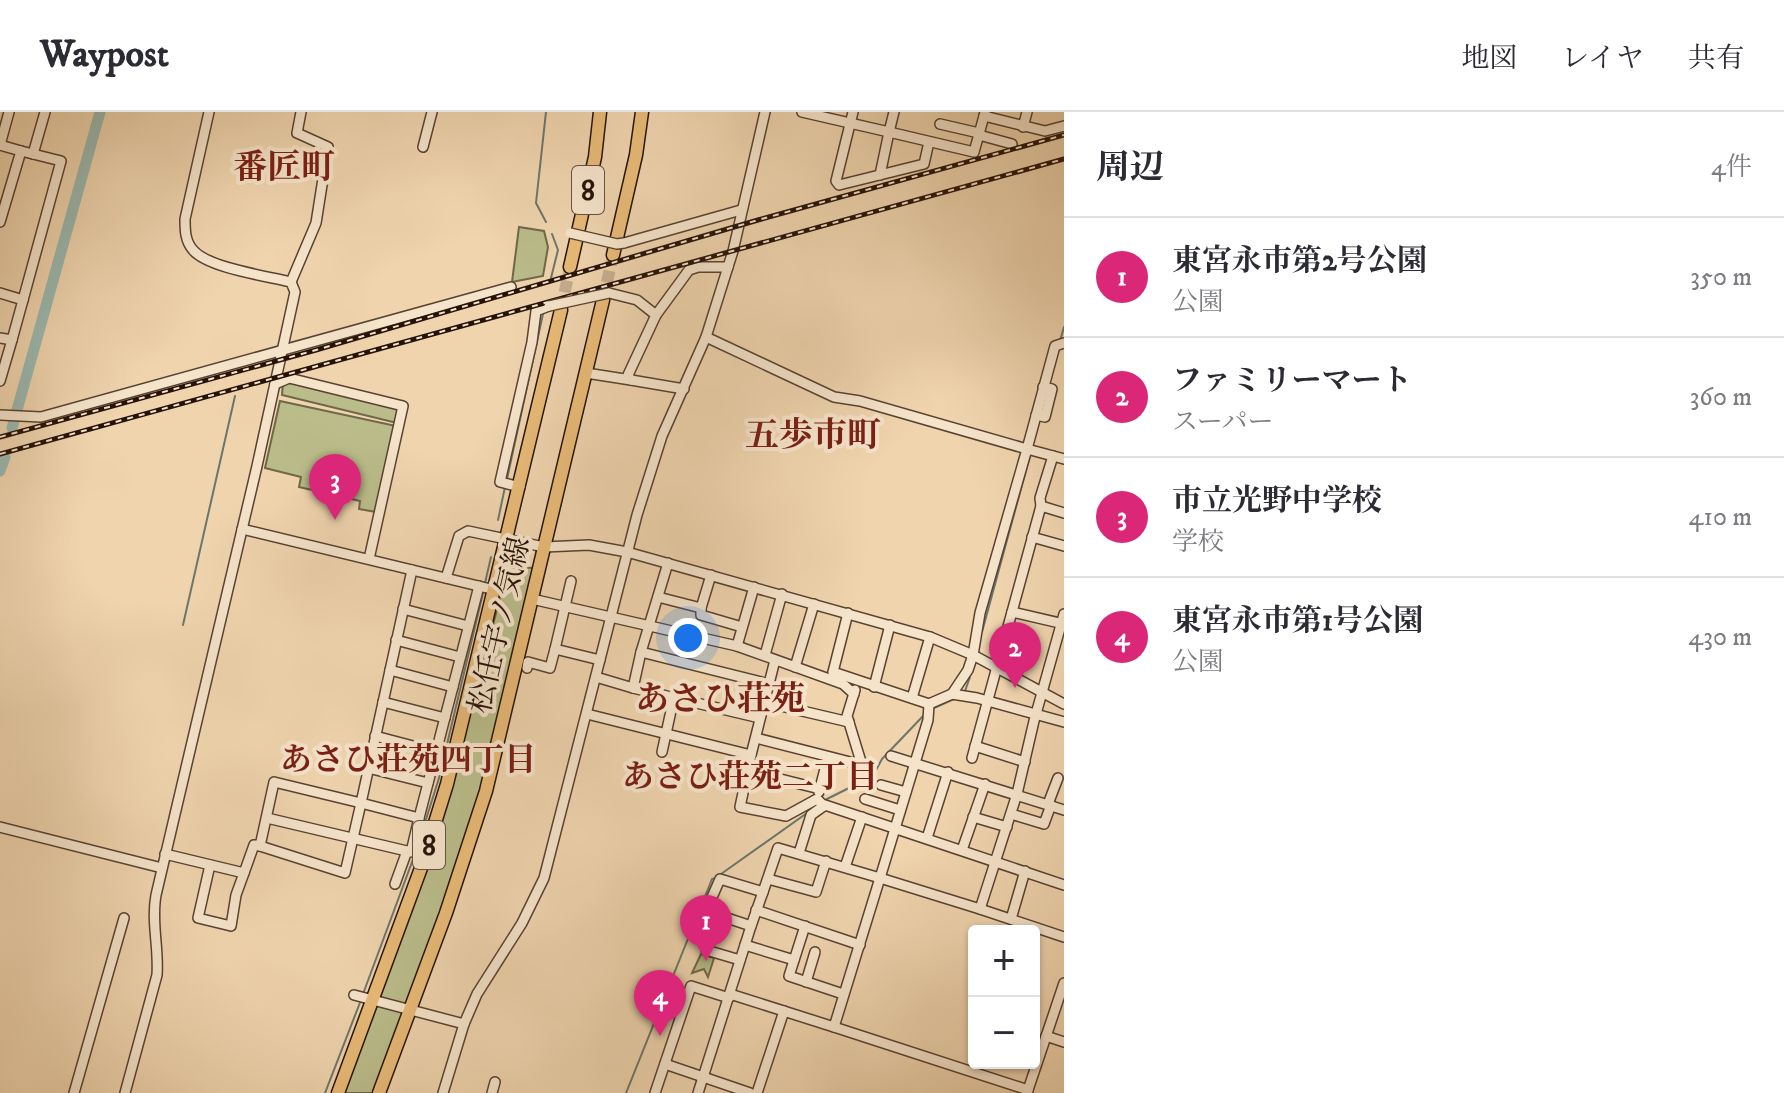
<!DOCTYPE html>
<html lang="ja">
<head>
<meta charset="utf-8">
<style>
  :root { --surface:#fff; --page:#f2f2f3; --text:#2b2b33; --muted:#7c7c81; --line:#e1e1e2; --accent:#db2777 }
  body { margin:0; font-family:"IM FELL DW Pica","Noto Serif JP",serif; background:var(--page); color:var(--text) }
  .controls { position:absolute; right:24px; bottom:24px; display:grid; overflow:hidden; border-radius:8px; box-shadow:0 2px 6px #0004 }
  .controls button { width:72px; height:72px; display:grid; place-items:center; padding:0; border:0; border-bottom:2px solid var(--line); background:var(--surface); color:var(--text); font:40px sans-serif }
  .you { position:absolute; left:688px; top:526px; width:28px; height:28px; margin:-20px; border:6px solid #fff; border-radius:50%; background:#1a73e8; box-shadow:0 0 0 12px #1a73e833 }
  .badge { display:grid; place-items:center; width:52px; height:52px; border-radius:50%; background:var(--accent); color:#fff; font-size:26px; font-weight:700 }
  .pin { position:absolute; translate:-50% -66px; filter:drop-shadow(0 2px 4px #0008) }
  .pin::after { content:''; position:absolute; top:42px; width:28px; height:24px; background:inherit; clip-path:polygon(0 0,100% 0,50% 100%) }
  .list { margin:0; padding:0; list-style:none }
  h2 { display:flex; justify-content:space-between; align-items:center; height:104px; margin:0; padding:0 32px; font-size:34px }
  h2 small { font-size:26px; font-weight:400; color:var(--muted) }
  .list li { display:grid; grid-template-columns:52px 1fr auto; gap:24px; align-items:center; box-sizing:border-box; height:120px; padding:0 32px; border-top:2px solid var(--line) }
  .list b { display:block; font-size:30px; white-space:nowrap }
  .list p { margin:0; font-size:26px; white-space:nowrap; color:var(--muted) }
  .list em { font-size:26px; font-style:normal; color:var(--muted) }
  .map { position:relative; flex:none; width:1064px; height:981px; overflow:hidden }
  header { display:flex; align-items:center; gap:48px; box-sizing:border-box; height:112px; padding:0 40px; background:var(--surface); border-bottom:2px solid var(--line) }
  header strong { font-size:38px }
  nav { display:flex; gap:44px; margin-inline-start:auto; font-size:28px }
  main { display:flex }
  aside { flex:1; background:var(--surface) }
  .map>svg:first-child { display:block }
  .green { fill:#babc8a; stroke:#706749; stroke-width:2 }
  .lines { fill:none; stroke-linecap:round; stroke-linejoin:round }
  .stream { stroke:#6c766c; stroke-width:2 }
  .river { stroke:#9ab8af; stroke-width:11 }
  .major-tunnel { stroke:#c7ad8d; stroke-width:12; stroke-dasharray:12 6; stroke-linecap:butt }
  .minor-casing { stroke:#594232; stroke-width:12 }
  .major-casing { stroke:#271208; stroke-width:15 }
  .minor { stroke:#f5e3ca; stroke-width:9 }
  .major { stroke:#e8ba77; stroke-width:12 }
  .rail-casing { stroke:#271208; stroke-width:5 }
  .rail { stroke:#f5e3ca; stroke-width:2; stroke-dasharray:6; stroke-linecap:butt }
  .minor-bridge-casing { stroke:#594232; stroke-width:12; stroke-linecap:butt }
  .minor-bridge { stroke:#f5e3ca; stroke-width:9 }
  .labels { text-anchor:middle; stroke-width:8; stroke-linejoin:round; paint-order:stroke }
  .shield { fill:#f5e3ca; stroke:#655142; stroke-width:2 }
  .shield-label { font-size:28px; font-weight:bold; fill:#271208 }
  .street-label { font-size:30px; fill:#271208; stroke:#f5e3ca }
  .neighbourhood-label { font-size:32px; font-weight:bold; fill:#7a1f14; stroke:#f5e3ca }
  .quarter-label { font-size:34px; font-weight:bold; fill:#7a1f14; stroke:#f5e3ca }
</style>
</head>
<body>
<header>
<strong>Waypost</strong>
<nav><a>地図</a><a>レイヤ</a><a>共有</a></nav>
</header>
<main>
<div class="map">
<svg width="1064" height="981" viewBox="0 0 1064 981">
  <rect width="100%" height="100%" fill="#efd4ae"/>
  <filter id="stains"><feTurbulence type="fractalNoise" baseFrequency=".0025" numOctaves="4"/><feColorMatrix values="0 0 0 0 .2 0 0 0 0 .09 0 0 0 0 .02 0 0 0 .5 -.17"/></filter>
  <radialGradient id="worn" r=".72"><stop offset=".6" stop-color="#630" stop-opacity="0"/><stop offset="1" stop-color="#630" stop-opacity=".3"/></radialGradient>
  <g class="green">
    <path d="M519,115L544,119L548,135L543,164L512,170Z"/>
    <path d="M291,269L398,295L397,311L282,283L283,270Z"/>
    <path d="M280,289L396,314L376,400L359,397L360,389L299,375L301,365L265,356Z"/>
    <path d="M508,455L535,456L479,684L464,735L407,892L379,886L445,698Z"/>
    <path d="M701,842L714,846L708,865L704,857L692,861Z"/>
    <path d="M376,893L404,900L374,981H343Z"/>
  </g>
  <g class="lines">
    <g class="stream">
      <path d="M546,110L536,91L546,0"/>
      <path d="M551,166L558,138L552,122"/>
      <path d="M1060,229L1064,215"/>
      <path d="M507,367L543,202"/>
      <path d="M498,408L505,375"/>
      <path d="M485,471L491,445"/>
      <path d="M183,513L235,284"/>
      <path d="M982,520L1031,340"/>
      <path d="M965,579L970,565"/>
      <path d="M934,596L954,587"/>
      <path d="M825,688L851,675L862,659L876,658L882,647L925,602"/>
      <path d="M417,736L439,666L483,481"/>
      <path d="M721,762L807,701"/>
      <path d="M363,882L415,742"/>
      <path d="M325,981L361,888"/>
      <path d="M626,981L712,767L716,766"/>
    </g>
    <g class="river">
      <path d="M12,316L100,0"/>
      <path d="M0,359L5,345"/>
    </g>
    <g class="major-tunnel">
      <path d="M603,188L613,143"/>
      <path d="M561,198L570,155"/>
    </g>
    <g class="minor-casing">
      <g id="minor">
        <path d="M802,0L889,20L894,0"/>
        <path d="M853,0L836,69L839,73L924,52L929,30"/>
        <path d="M985,0L984,4L1045,19L1064,14"/>
        <path d="M940,12L979,21"/>
        <path d="M1023,15L1027,0"/>
        <path d="M979,23L1012,32"/>
        <path d="M423,35L432,0"/>
        <path d="M21,39L61,49L23,188"/>
        <path d="M33,42L45,0"/>
        <path d="M880,63L889,20L974,40L984,4"/>
        <path d="M0,110L21,39L0,33L9,0"/>
        <path d="M624,131L741,98"/>
        <path d="M291,170L316,111L328,35L297,21L301,0"/>
        <path d="M0,181L23,188L12,228"/>
        <path d="M609,181L637,188L656,203"/>
        <path d="M706,225L834,285L860,289L1027,337L980,501L973,543L968,558L952,582"/>
        <path d="M0,226L12,228L0,269"/>
        <path d="M1064,231L1055,234L1027,337L1064,347"/>
        <path d="M586,261L631,268"/>
        <path d="M275,272L289,266L403,294L369,447"/>
        <path d="M684,277L631,268L628,263L656,203L689,158L698,155H728"/>
        <path d="M0,303L41,305L511,175"/>
        <path d="M1036,303L1045,305L1052,277L1043,275"/>
        <path d="M520,375L500,370L532,230L536,199L549,194"/>
        <path d="M1041,394L1040,386L1053,344"/>
        <path d="M242,417L495,478"/>
        <path d="M1032,425L1064,434"/>
        <path d="M668,451L641,540L633,576L760,606"/>
        <path d="M711,463L701,496V503L742,515"/>
        <path d="M446,466L459,424L468,419L544,435L589,433L627,440L930,525L973,543L1064,592"/>
        <path d="M571,469L555,537L600,548"/>
        <path d="M658,485L701,496"/>
        <path d="M532,487L737,534L843,572L854,582"/>
        <path d="M403,497L468,514"/>
        <path d="M1012,500L1064,512"/>
        <path d="M848,501L833,560L929,592L952,582L977,586L1064,610"/>
        <path d="M396,528L460,545"/>
        <path d="M737,534L754,475"/>
        <path d="M641,540L769,572"/>
        <path d="M765,543L782,482"/>
        <path d="M795,555L814,492"/>
        <path d="M527,556L528,550L550,556L555,537"/>
        <path d="M390,558L453,575"/>
        <path d="M596,565L633,576"/>
        <path d="M874,575L890,513"/>
        <path d="M912,586L930,525"/>
        <path d="M383,590L445,606"/>
        <path d="M764,590L849,610"/>
        <path d="M587,602L751,643L775,548"/>
        <path d="M375,624L436,640"/>
        <path d="M756,626L862,653L847,604L855,578"/>
        <path d="M975,634L1025,650"/>
        <path d="M662,640L674,585"/>
        <path d="M751,643L740,695L786,704L817,687L824,694"/>
        <path d="M891,644L1064,698"/>
        <path d="M972,646L1041,394L1064,401"/>
        <path d="M368,656L428,671"/>
        <path d="M748,659L820,677"/>
        <path d="M881,673L906,680"/>
        <path d="M819,680L828,645"/>
        <path d="M865,687L900,698"/>
        <path d="M1048,692L1058,666"/>
        <path d="M1011,702L1044,712L1051,693"/>
        <path d="M973,705L1007,715"/>
        <path d="M267,706L411,740L419,706"/>
        <path d="M0,715L162,756"/>
        <path d="M927,726L948,660"/>
        <path d="M260,734L345,761L361,691L419,706L479,474"/>
        <path d="M962,738L985,672"/>
        <path d="M799,741L811,703L825,693L1064,773"/>
        <path d="M165,742L244,761L254,733L260,734L274,670L361,691L412,458"/>
        <path d="M210,753L198,806L231,814L236,783L244,761"/>
        <path d="M845,755L862,705"/>
        <path d="M768,767L816,780L826,749"/>
        <path d="M395,772L407,739"/>
        <path d="M980,797L1064,825"/>
        <path d="M756,798L860,833"/>
        <path d="M1011,807L1025,759"/>
        <path d="M751,814L763,780"/>
        <path d="M805,814L789,864L843,882"/>
        <path d="M745,833L794,848"/>
        <path d="M706,838L740,848"/>
        <path d="M806,870L815,840"/>
        <path d="M730,882L834,915L880,766L980,797L1017,682L1034,609L1064,502"/>
        <path d="M354,883L464,912"/>
        <path d="M834,915L1028,978"/>
        <path d="M1046,924L1064,930"/>
        <path d="M665,952L750,981"/>
        <path d="M74,981L124,806"/>
        <path d="M125,981L157,863C159,835 151,810 156,783L257,354L295,180L291,170C267,164 208,156 193,138C185,129 185,118 185,107L209,0"/>
        <path d="M443,981L464,912L477,882L522,811L544,766L637,403L662,324L706,225L733,139L765,0"/>
        <path d="M492,981L495,970"/>
        <path d="M655,981L691,874L729,886"/>
        <path d="M698,981L751,814L706,799L720,767L763,780L778,736L880,766L928,608L929,592"/>
        <path d="M757,981L784,899"/>
        <path d="M1027,981L1064,871"/>
      </g>
    </g>
    <g class="major-casing">
      <g id="major">
        <path d="M613,143L636,43L642,0"/>
        <path d="M570,155L595,45L600,0"/>
        <path d="M338,981L421,756L447,672L561,198"/>
        <path d="M379,981L446,801L486,679L603,188"/>
      </g>
    </g>
    <use href="#minor" class="minor"/>
    <use href="#major" class="major"/>
    <g class="rail-casing">
      <g id="rail">
        <path d="M0,325L316,238L758,108L1064,23"/>
        <path d="M0,342L1064,47"/>
      </g>
    </g>
    <use href="#rail" class="rail"/>
    <g class="minor-bridge-casing">
      <g id="minor-bridge">
        <path d="M570,121L617,132L624,131"/>
        <path d="M549,194L609,181"/>
      </g>
    </g>
    <use href="#minor-bridge" class="minor-bridge"/>
  </g>
  <g class="labels">
    <g class="shield">
      <rect x="572" y="54" width="32" height="48" rx="6"/>
      <rect x="413" y="709" width="32" height="48" rx="6"/>
    </g>
    <g class="shield-label">
      <text x="588" y="88">8</text>
      <text x="429" y="743">8</text>
    </g>
    <g class="street-label">
      <text transform="translate(499 513) rotate(-77)" y="10">松任宇ノ気線</text>
    </g>
    <g class="neighbourhood-label">
      <text x="408" y="658">あさひ荘苑四丁目</text>
      <text x="750" y="675">あさひ荘苑二丁目</text>
    </g>
    <g class="quarter-label">
      <text x="284" y="66">番匠町</text>
      <text x="813" y="334">五歩市町</text>
      <text x="720" y="598">あさひ荘苑</text>
    </g>
  </g>
  <rect width="100%" height="100%" filter="url(#stains)"/>
  <rect width="100%" height="100%" fill="url(#worn)"/>
</svg>
<div class="controls">
<button>+</button>
<button>−</button>
</div>
<div class="you"></div>
<div class="pin badge" style="left:706px;top:849px">1</div>
<div class="pin badge" style="left:1015px;top:576px">2</div>
<div class="pin badge" style="left:335px;top:408px">3</div>
<div class="pin badge" style="left:660px;top:924px">4</div>
</div>
<aside>
<h2>周辺<small>4件</small></h2>
<ul class="list">
<li><span class="badge">1</span><div><b>東宮永市第2号公園</b><p>公園</p></div><em>350 m</em></li>
<li><span class="badge">2</span><div><b>ファミリーマート</b><p>スーパー</p></div><em>360 m</em></li>
<li><span class="badge">3</span><div><b>市立光野中学校</b><p>学校</p></div><em>410 m</em></li>
<li><span class="badge">4</span><div><b>東宮永市第1号公園</b><p>公園</p></div><em>430 m</em></li>
</ul>
</aside>
</main>
</body>
</html>
